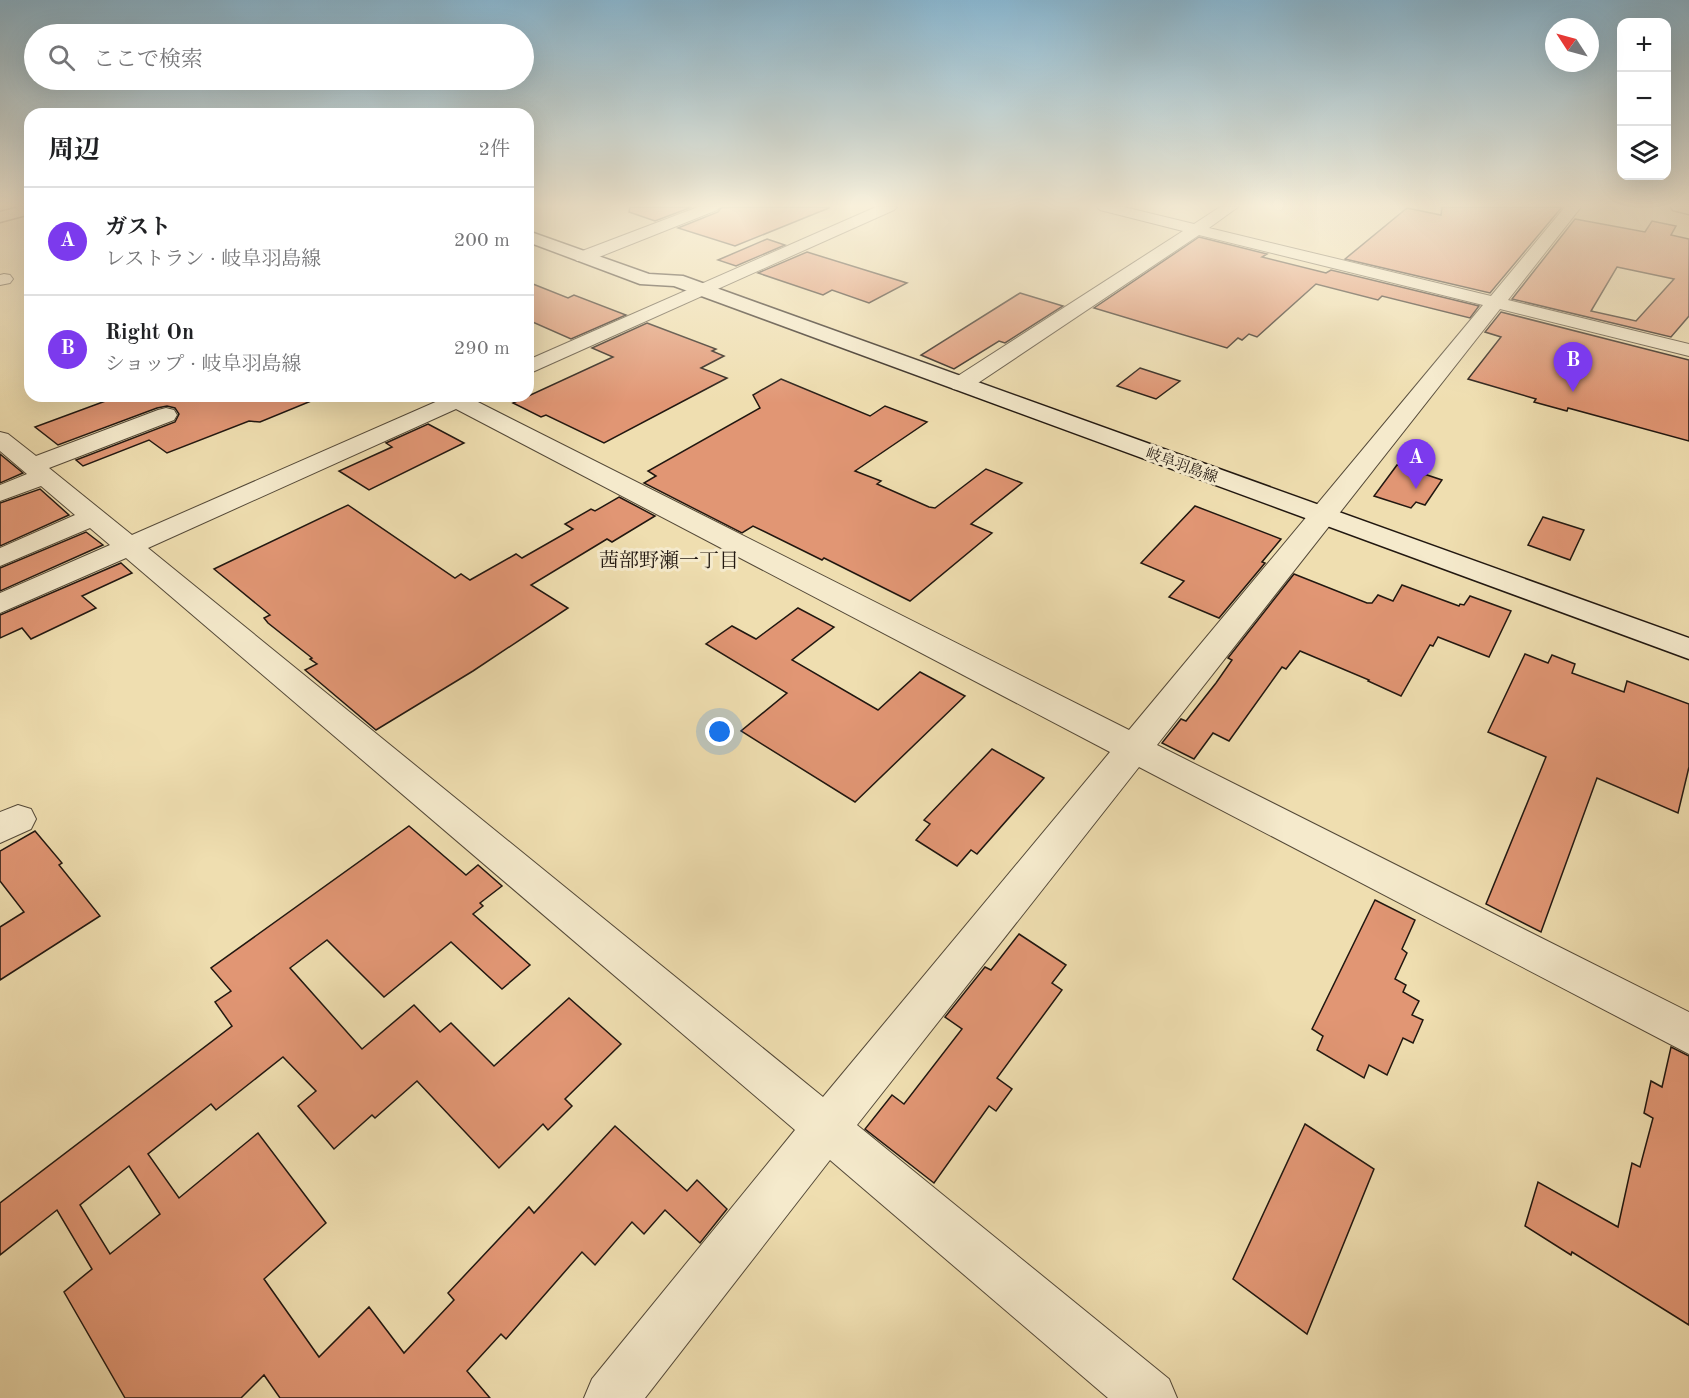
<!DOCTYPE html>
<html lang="ja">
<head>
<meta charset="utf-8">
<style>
  :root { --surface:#fff; --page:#f6f6f6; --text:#202124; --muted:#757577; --line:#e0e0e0; --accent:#7c3aed }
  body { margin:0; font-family:"Old Standard TT","Noto Serif JP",serif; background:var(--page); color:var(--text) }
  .controls { position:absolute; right:18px; top:18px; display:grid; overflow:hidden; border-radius:12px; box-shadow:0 6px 24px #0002 }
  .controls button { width:54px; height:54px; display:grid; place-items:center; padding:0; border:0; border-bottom:2px solid var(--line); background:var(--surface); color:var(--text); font:30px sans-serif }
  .compass { position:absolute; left:1545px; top:18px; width:54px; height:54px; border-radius:50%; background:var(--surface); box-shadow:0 6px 24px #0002; rotate:306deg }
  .you { position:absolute; left:720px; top:732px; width:21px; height:21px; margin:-15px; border:4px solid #fff; border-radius:50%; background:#1a73e8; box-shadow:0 0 0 9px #1a73e833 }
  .badge { display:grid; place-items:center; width:39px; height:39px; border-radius:50%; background:var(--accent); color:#fff; font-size:20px; font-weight:700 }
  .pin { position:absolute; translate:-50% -50px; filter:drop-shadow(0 2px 3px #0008) }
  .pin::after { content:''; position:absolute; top:32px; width:21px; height:18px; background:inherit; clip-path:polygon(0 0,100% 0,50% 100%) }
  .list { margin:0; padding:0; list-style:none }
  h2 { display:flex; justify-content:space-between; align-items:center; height:78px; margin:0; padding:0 24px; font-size:26px }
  h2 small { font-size:20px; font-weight:400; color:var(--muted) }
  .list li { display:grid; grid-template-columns:39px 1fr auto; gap:18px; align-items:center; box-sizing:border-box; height:108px; padding:0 24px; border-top:2px solid var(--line) }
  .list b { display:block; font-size:22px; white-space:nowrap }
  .list p { margin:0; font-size:20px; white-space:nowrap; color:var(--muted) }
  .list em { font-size:20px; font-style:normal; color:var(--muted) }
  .icon { flex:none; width:33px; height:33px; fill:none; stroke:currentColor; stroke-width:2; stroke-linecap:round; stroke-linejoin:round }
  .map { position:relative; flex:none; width:1689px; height:1398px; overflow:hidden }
  .search { position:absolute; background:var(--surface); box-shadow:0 6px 24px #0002; left:24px; top:24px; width:510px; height:66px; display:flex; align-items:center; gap:15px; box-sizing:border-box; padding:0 21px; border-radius:33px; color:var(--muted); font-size:22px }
  .panel { position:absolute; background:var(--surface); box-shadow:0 6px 24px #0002; left:24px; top:108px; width:510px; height:294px; border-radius:18px }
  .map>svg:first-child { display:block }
  .building { fill:#e19674; stroke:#211710; stroke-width:1.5; fill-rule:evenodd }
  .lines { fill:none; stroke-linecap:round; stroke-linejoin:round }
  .minor-casing { stroke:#544938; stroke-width:2 }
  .tertiary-casing { stroke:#544938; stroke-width:3 }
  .secondary-casing { stroke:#211710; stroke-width:3 }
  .minor { fill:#f5eacc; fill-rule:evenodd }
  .tertiary { fill:#f5eacc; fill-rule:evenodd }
  .secondary { fill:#f5eacc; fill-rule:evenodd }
  .labels { text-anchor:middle; stroke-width:6; stroke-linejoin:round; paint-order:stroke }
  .far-street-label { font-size:15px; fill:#211710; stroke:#f5eacc }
  .neighbourhood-label { font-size:20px; fill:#211710; stroke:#f5eacc }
</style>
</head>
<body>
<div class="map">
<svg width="1689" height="1398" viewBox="0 0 1689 1398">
  <rect width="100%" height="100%" fill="#efdeb0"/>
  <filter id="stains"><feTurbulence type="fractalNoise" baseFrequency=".00333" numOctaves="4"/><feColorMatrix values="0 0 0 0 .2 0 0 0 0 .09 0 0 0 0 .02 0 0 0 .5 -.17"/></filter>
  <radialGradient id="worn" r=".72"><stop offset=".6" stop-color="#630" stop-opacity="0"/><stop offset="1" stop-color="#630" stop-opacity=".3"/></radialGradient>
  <g class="building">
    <path d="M630,207H692L655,221L629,212Z"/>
    <path d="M722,207H829V208L735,246L678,228L718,212Z"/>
    <path d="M1442,207H1562L1490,293L1345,259L1407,208L1441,215Z"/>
    <path d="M1575,219L1645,232L1652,221L1676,226L1671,235L1689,239V316L1671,337L1512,299ZM1617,267L1674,279L1636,321L1591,311Z"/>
    <path d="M1199,237L1267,254L1262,257L1326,273L1331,270L1479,306L1470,318L1382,296L1378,300L1316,284L1257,337L1249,334L1242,340L1238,338L1227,348L1094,308Z"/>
    <path d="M767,239L785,245L736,266L718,260Z"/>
    <path d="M807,252L907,283L869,303L832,290L823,295L758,273Z"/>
    <path d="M528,282L568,298L574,295L626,315L571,339L528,320Z"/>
    <path d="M1020,293L1063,306L1005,343L999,341L954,369L921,355Z"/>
    <path d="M1501,312L1689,360V441L1568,408L1567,411L1534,402L1536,399L1468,379L1501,337L1485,332Z"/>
    <path d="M647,323L716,349L712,351L724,356L701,368L727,378L604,443L546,415L541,417L513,403L613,357L592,348Z"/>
    <path d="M1140,368L1180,381L1156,399L1117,386Z"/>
    <path d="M781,379L870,416L885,406L927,422L855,471L881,481L877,484L929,507L935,508L986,469L1022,483L971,524L992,533L910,601L824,558L822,560L753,526L742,533L644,483L656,476L648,471L760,408L753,395Z"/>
    <path d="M119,396H320L321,397L260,422L249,421L167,453L149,440L83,466L76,460L175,422L179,414L175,408L167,406L157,408L58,445L35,427Z"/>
    <path d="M428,424L464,443L369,490L339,471L392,447L386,443Z"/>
    <path d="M0,454L23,473L0,483Z"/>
    <path d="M1397,465L1442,480L1425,505L1416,502L1411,508L1374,496Z"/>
    <path d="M40,489L69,515L0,546V503Z"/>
    <path d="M619,497L655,516L612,542L607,539L531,585L568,608L473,671L376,730L305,670L317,664L310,659L312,658L268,623L264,618L270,615L214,569L348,505L455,578L461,574L470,580L516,554L522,558L573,529L565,524L591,509L595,511Z"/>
    <path d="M1195,506L1281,539L1262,562L1265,563L1219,618L1169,597L1184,581L1141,563Z"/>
    <path d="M1543,517L1584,530L1570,560L1528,545Z"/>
    <path d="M86,532L103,545L0,591V568Z"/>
    <path d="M121,563L132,573L82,596L96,608L31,639L22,628L0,638V615Z"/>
    <path d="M1294,574L1367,603H1372L1378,595L1393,601L1402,585L1459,606L1460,604L1464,605L1470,596L1511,611L1489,657L1438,637L1433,646L1430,645L1401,696L1368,681L1369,680L1300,651L1286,669L1282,667L1229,741L1213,733L1194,759L1162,743L1181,719L1186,721L1216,683L1232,660L1228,658Z"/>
    <path d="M798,608L834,627L792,660L878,710L920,672L965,696L855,802L741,731L787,693L706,644L732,626L756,639Z"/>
    <path d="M1525,654L1548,663L1552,655L1575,664L1572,673L1624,692L1627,681L1689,704V767L1678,813L1597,778L1541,932L1486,904L1546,757L1488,732Z"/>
    <path d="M992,749L1044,778L977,854L971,850L957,866L916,840L930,824L924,820Z"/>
    <path d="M409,826L466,875L478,865L502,886L480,903L483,906L473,914L530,965L502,989L451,942L384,997L327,940L290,968L362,1049L414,1005L440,1032L451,1023L494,1066L569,998L621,1044L565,1099L572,1106L548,1130L543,1124L499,1168L417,1081L375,1118L372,1115L334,1149L298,1106L316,1091L283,1057L216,1110L211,1104L148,1154L179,1198L258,1133L326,1223L264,1279L319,1357L369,1307L404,1353L454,1300L448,1293L529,1207L534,1213L615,1126L687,1191L697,1180L727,1209L700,1243L665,1210L644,1234L632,1222L595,1265L582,1252L506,1339L501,1334L467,1371L490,1398H280L264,1375L241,1398H125L64,1292L92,1269L57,1210L0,1255V1203L232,1026L215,1002L231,991L211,968ZM129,1166L160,1214L110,1254L80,1205Z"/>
    <path d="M35,831L62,863L59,865L100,916L0,980V927L24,912L0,881V851Z"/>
    <path d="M1375,900L1415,920L1402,949L1407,953L1395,979L1406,985L1403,992L1419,1001L1412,1015L1423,1020L1413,1043L1403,1038L1387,1075L1369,1065L1364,1078L1317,1050L1323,1036L1312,1029Z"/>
    <path d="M1019,934L1066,965L1052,983L1062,990L997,1078L1012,1089L996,1111L989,1106L934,1183L865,1129L892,1095L904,1104L962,1029L945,1017L985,967L991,970Z"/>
    <path d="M1671,1047L1689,1056V1325L1572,1252L1571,1255L1525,1226L1538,1182L1618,1227L1632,1163L1640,1167L1653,1118L1644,1113L1651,1081L1662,1087Z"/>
    <path d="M1305,1124L1374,1169L1307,1334L1233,1279Z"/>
  </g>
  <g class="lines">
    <g class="minor-casing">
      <g id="minor">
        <path d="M698,207H720L717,210L589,261H577L574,257L577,253Z"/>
        <path d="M876,207H897L894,210L528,374V360Z"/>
        <path d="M1097,207H1124L1194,224L1220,207H1238L1209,228L1491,296L1565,207H1581L1508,300L1689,344V356L1500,309L1157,745L1689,1012V1054L1139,767L857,1125L1169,1379L1177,1398H1108L830,1160L645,1398H584L592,1379L795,1130L126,558L0,613V593L110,545L90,528L0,566V548L75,515L41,486L0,501V485L27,474L0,451V432L8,434L36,456L158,410L166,408L174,410L177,415L174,420L49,468L132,535L440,400L437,396H477L474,400L1129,730L1483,305L1199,235L969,389L961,390L953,389L950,384L953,379L1183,231L1100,210ZM456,409L1110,752L823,1097L148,548Z"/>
        <path d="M4,274L10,275L13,279L10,283L0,285V275Z"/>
        <path d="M18,805L31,809L36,819L31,829L0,843V812Z"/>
      </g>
    </g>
    <g class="tertiary-casing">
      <g id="tertiary">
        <path d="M19,207H30V214L0,222V212Z"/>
        <path d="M1671,207H1689V214L1673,210Z"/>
      </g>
    </g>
    <g class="secondary-casing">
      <path id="secondary" d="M528,231L649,274L683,276L1689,638V659L674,286L640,284L528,242Z"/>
    </g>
    <use href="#minor" class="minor"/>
    <use href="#tertiary" class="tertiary"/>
    <use href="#secondary" class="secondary"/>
  </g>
  <linearGradient id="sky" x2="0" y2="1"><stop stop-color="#89b7d1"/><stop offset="0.51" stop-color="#f8f0db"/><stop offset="1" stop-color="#f8f0db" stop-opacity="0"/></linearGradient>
  <rect width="1689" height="403" fill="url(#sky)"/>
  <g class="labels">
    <g class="far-street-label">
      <text transform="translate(1182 465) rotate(20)" y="5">岐阜羽島線</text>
    </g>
    <g class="neighbourhood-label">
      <text x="669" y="567">茜部野瀬一丁目</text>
    </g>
  </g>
  <rect width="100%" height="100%" filter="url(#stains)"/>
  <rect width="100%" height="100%" fill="url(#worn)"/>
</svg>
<div class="controls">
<button>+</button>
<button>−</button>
<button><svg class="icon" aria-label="layers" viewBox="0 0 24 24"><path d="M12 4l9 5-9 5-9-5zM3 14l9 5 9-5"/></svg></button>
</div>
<svg class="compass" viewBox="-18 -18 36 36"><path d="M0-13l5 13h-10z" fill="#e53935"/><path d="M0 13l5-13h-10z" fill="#757577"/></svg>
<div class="you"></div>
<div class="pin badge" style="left:1416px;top:489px">A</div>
<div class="pin badge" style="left:1573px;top:392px">B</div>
<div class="search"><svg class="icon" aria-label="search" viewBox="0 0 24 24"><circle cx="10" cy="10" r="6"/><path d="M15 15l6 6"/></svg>ここで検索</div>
<section class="panel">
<h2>周辺<small>2件</small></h2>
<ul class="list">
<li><span class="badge">A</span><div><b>ガスト</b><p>レストラン · 岐阜羽島線</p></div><em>200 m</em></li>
<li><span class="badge">B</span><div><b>Right On</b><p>ショップ · 岐阜羽島線</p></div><em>290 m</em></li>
</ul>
</section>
</div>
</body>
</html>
